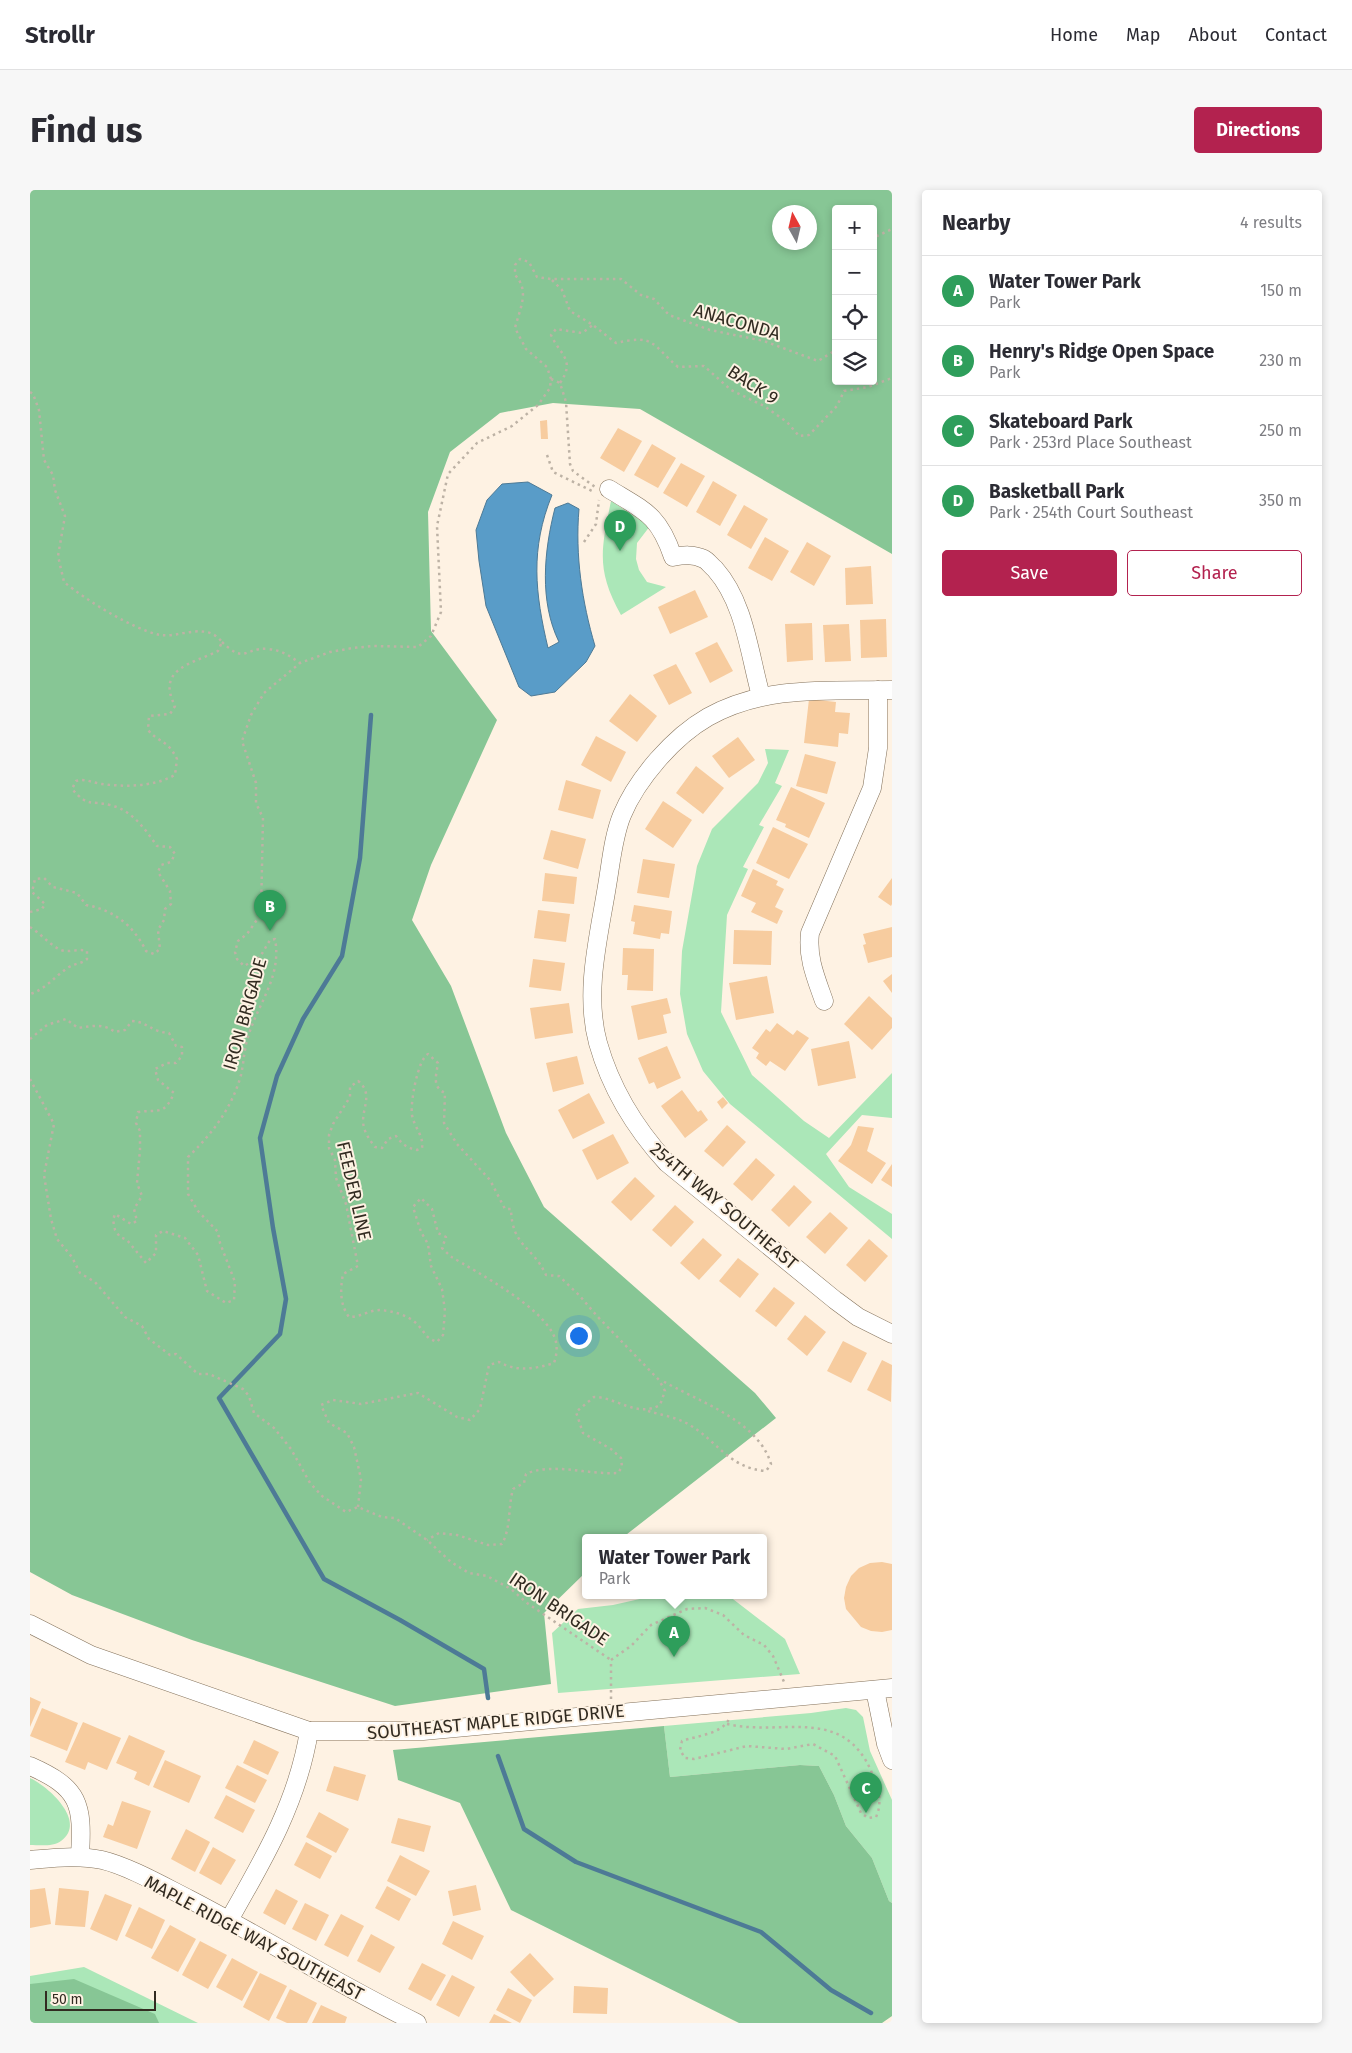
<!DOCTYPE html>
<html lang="en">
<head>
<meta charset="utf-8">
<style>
  :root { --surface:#fff; --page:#f7f7f7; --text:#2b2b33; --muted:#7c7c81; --line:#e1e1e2; --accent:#b3224f }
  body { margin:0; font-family:"Fira Sans",sans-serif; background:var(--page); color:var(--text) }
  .controls { position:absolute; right:15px; top:15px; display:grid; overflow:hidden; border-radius:5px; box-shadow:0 2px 8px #0003 }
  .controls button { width:45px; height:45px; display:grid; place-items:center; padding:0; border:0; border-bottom:1px solid var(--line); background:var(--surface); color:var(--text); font:25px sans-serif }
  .compass { position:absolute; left:742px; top:15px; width:45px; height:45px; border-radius:50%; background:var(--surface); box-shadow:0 2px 8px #0003; rotate:352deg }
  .scale { position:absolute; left:15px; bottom:12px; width:111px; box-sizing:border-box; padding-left:5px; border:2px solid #322b21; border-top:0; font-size:14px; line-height:18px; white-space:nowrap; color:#322b21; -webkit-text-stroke:4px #fef2e3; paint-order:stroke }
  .you { position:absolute; left:548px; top:1145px; width:18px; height:18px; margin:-12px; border:4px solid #fff; border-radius:50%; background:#1a73e8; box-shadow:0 0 0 8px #1a73e833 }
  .badge { display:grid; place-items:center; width:32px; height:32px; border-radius:50%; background:var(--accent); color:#fff; font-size:16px; font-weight:700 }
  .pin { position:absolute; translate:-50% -41px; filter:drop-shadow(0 1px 2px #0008) }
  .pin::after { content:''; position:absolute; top:26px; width:18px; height:15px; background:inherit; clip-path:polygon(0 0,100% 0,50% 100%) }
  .popup { position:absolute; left:552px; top:1344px; width:185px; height:65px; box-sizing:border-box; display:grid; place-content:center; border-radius:5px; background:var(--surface); filter:drop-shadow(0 1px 4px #0005); font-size:16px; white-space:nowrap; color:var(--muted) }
  .popup b { font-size:19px; color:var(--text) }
  .popup::after { content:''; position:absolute; left:50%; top:100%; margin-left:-10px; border:10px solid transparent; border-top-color:var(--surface) }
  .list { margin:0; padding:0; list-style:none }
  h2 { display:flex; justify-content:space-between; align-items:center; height:65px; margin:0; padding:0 20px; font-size:21px }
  h2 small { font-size:16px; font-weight:400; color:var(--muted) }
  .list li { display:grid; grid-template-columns:32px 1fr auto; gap:15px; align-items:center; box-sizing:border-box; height:70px; padding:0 20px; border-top:1px solid var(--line) }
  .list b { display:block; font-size:19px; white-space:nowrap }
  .list p { margin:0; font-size:16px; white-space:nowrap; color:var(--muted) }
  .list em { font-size:16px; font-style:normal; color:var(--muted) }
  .actions { display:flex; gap:10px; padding:15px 20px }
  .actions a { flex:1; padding:11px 0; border:1px solid var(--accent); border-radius:5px; text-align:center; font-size:18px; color:var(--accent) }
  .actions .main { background:var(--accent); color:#fff }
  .icon { flex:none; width:28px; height:28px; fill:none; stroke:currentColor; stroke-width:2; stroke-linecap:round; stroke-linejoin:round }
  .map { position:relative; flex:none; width:862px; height:1833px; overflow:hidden; border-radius:5px }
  header { display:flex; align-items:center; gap:30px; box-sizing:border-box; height:70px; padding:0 25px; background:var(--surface); border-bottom:1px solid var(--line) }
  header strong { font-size:24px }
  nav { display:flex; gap:28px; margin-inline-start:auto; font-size:18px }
  .intro { display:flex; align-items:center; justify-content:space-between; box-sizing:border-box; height:120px; padding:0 30px }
  h1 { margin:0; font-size:35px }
  .button { padding:12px 22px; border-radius:5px; background:var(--accent); color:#fff; font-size:18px; font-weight:700 }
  main { display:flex; gap:30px; padding:0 30px }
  aside { flex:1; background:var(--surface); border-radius:5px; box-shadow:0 2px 8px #0003 }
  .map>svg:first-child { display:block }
  .green { fill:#abe7b8 }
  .forest { fill:#87c695; fill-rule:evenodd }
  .water { fill:#599cc8; stroke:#4d7a96 }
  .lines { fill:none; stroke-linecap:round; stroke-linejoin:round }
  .stream { stroke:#4d7a96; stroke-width:4.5 }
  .building { fill:#f7cc9f }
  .minor-casing { stroke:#83715a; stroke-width:19 }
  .path { stroke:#bdb2a5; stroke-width:2.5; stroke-dasharray:2.5 4; stroke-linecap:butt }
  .minor { stroke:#fff; stroke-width:18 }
  .labels { text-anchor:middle; stroke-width:4; stroke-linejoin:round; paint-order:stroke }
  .street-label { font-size:18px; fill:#322b21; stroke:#fef2e3 }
</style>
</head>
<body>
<header>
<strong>Strollr</strong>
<nav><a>Home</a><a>Map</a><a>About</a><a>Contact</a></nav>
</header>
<div class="intro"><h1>Find us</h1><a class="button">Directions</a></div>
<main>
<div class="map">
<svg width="862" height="1833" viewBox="0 0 862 1833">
  <rect width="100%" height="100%" fill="#fef2e3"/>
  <g class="green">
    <path d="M581,311L620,336L607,353L606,369L609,380L617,392L636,397L591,425C566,380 571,360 581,311Z"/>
    <path d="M735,559L759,560L745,593L752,596L729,635L734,637L713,677L718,679L697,725L691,822L722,885L774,931L799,948L862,883V928L832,925L796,964L819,997L862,1024V1049L700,914L673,881L657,844L650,804L652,761L667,676L682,639L728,593L738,573Z"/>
    <path d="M623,1406H699L755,1449L770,1484L528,1503L522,1443L548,1419L583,1415Z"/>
    <path d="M816,1518L826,1520L833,1527L840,1561L862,1610V1713L859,1711L842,1668L816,1636L804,1605L789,1576L770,1575L640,1587L634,1536L781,1523Z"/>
    <path d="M0,1588C18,1596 58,1632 31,1651C23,1657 9,1655 0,1655Z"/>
    <path d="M54,1777L168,1833H0V1786Z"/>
  </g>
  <g class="forest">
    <path d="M0,0H862V364L610,219L523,213L470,223L420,262L398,322L401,441L467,530L401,675L382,730L421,796L476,943L514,1017L725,1203L746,1228L592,1348H555V1383L514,1423L521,1494L365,1516L162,1450L42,1405L0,1382ZM806,19H843V191H806ZM749,22H779V52H749Z"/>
    <path d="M634,1536L640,1587L770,1575L789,1576L804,1605L816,1636L842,1668L859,1711L862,1713V1826L852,1833H709L481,1720L430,1613L368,1590L363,1560Z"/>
    <path d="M44,1789L125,1824L129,1833H0V1794Z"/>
  </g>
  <path class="water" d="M498,292L522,305C500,359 505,403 518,458L529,452C509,411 514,361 525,318L538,313L549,319C545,365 552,412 565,456L556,472L525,502L501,506L489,497L456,416L449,371L446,340L457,310L472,294Z"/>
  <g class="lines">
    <g class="stream">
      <path d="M341,525L330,668L312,766L273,829L247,886L230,948L243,1038L256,1109L250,1144L189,1208L294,1389L370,1430L454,1479L458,1508"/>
      <path d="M468,1566L494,1639L546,1672L731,1742L801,1800L841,1823"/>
    </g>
  </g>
  <g class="building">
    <path d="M517,230L518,249H511L510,231Z"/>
    <path d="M588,238L612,251L594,282L570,268Z"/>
    <path d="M622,254L646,268L628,298L604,285Z"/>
    <path d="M651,273L675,286L657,317L633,303Z"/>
    <path d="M683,291L707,305L690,336L666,322Z"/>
    <path d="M714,315L738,329L721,359L697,345Z"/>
    <path d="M735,347L759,361L742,391L718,378Z"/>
    <path d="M777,352L801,366L784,396L760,382Z"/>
    <path d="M841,376L843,414L816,415L815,378Z"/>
    <path d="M665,400L678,427L640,444L628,417Z"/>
    <path d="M856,429L857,467L831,468L830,430Z"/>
    <path d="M782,433L783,470L757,472L755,434Z"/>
    <path d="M819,434L821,471L795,472L793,435Z"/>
    <path d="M687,452L703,481L680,493L665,463Z"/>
    <path d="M646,474L662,503L639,515L623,485Z"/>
    <path d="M600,504L627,526L607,552L579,531Z"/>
    <path d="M779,509L806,512L805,522L820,523L818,544L809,543L808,557L774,553Z"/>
    <path d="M566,546L596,562L581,592L551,575Z"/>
    <path d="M708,547L725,570L699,588L682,566Z"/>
    <path d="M775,564L806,572L797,604L766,596Z"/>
    <path d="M666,576L694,598L673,624L646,603Z"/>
    <path d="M536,590L571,600L563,629L528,620Z"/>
    <path d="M761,597L795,613L779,648L755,637L756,634L746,630Z"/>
    <path d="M633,611L662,630L643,658L615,639Z"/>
    <path d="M743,637L778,654L759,689L726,673Z"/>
    <path d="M521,640L556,649L548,679L513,669Z"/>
    <path d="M613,669L645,674L639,708L607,703Z"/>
    <path d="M723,679L748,691L746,695L754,699L745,717L753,721L747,734L721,722L726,713L711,706Z"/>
    <path d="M515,683L547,687L544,714L512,711Z"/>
    <path d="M862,688V714L861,716L848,707Z"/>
    <path d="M604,715L642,721L639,744L631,743L630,749L603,744L605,732L601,731Z"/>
    <path d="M508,720L540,724L536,752L504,748Z"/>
    <path d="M862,737V767L838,773L833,755L836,754L833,744Z"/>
    <path d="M704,740L742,741L741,775L703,774Z"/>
    <path d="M593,758L624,759L623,801L597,800L598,785H592Z"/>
    <path d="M503,769L535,773L531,801L499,797Z"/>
    <path d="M862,784V803L853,791Z"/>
    <path d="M737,786L744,823L706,830L699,793Z"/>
    <path d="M839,806L862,828V838L842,860L814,834Z"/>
    <path d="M637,808L641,823L633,825L637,843L608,850L601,816Z"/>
    <path d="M539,813L543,843L505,849L500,818Z"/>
    <path d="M747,833L763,845L767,840L779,848L755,881L740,871L736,876L726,868L729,863L722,858L736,839L740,842Z"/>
    <path d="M819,851L826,888L788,896L781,859Z"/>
    <path d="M637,856L651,888L627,899L624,892L619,894L608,868Z"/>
    <path d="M547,866L554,894L523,902L516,873Z"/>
    <path d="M652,900L668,922L671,920L678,930L655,948L631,916Z"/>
    <path d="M559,903L575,933L543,949L528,920Z"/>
    <path d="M693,907L698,913L692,919L687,912Z"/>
    <path d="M697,935L716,952L693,977L674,961Z"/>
    <path d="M828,936L844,938L837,961L856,973L842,994L808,971L821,955Z"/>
    <path d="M583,944L599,973L567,990L552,960Z"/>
    <path d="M726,968L745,985L722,1011L703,994Z"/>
    <path d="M862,974V997L851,990Z"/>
    <path d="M605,987L625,1006L601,1031L581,1012Z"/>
    <path d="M764,995L782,1012L759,1037L741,1020Z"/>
    <path d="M645,1015L664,1032L641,1057L622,1040Z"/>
    <path d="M800,1022L818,1038L795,1064L776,1047Z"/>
    <path d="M673,1048L692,1065L669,1090L650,1073Z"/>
    <path d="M839,1049L858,1066L835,1092L816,1075Z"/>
    <path d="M708,1068L729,1084L710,1108L689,1091Z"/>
    <path d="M744,1097L765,1113L746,1137L725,1121Z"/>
    <path d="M775,1125L796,1142L777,1166L757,1149Z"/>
    <path d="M813,1151L837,1163L821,1193L797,1181Z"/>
    <path d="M852,1170L862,1175L861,1212L837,1200Z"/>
    <path d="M852,1372L862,1374V1440L852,1442L841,1441L831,1437L816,1419L814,1408L816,1397L821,1386L829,1378L840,1373Z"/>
    <path d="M0,1507L11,1512L0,1537Z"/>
    <path d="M12,1518L48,1533L37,1561L0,1546Z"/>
    <path d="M53,1532L91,1548L77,1580L58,1572L55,1580L35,1572Z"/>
    <path d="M99,1545L135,1561L119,1596L104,1589L107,1582L86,1573Z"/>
    <path d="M224,1550L249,1562L238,1585L213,1573Z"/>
    <path d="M135,1570L171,1586L159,1613L123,1597Z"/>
    <path d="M207,1575L237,1590L225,1613L195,1598Z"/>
    <path d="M304,1576L336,1585L328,1611L296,1601Z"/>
    <path d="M196,1605L225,1620L213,1643L184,1628Z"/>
    <path d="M92,1611L121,1621L107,1659L73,1647L78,1634L83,1636Z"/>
    <path d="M289,1622L319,1639L306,1663L276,1647Z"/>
    <path d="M368,1628L401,1636L394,1662L361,1653Z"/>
    <path d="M156,1639L180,1652L165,1682L141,1669Z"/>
    <path d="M276,1652L302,1666L290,1689L264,1675Z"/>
    <path d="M183,1657L206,1670L191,1695L169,1683Z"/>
    <path d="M370,1665L400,1681L386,1706L357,1691Z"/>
    <path d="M446,1695L451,1720L423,1726L418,1701Z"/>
    <path d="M357,1696L381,1709L369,1731L345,1718Z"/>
    <path d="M15,1698L21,1734L0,1738V1700Z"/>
    <path d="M29,1698L59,1701L55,1737L25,1735Z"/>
    <path d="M246,1699L268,1711L255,1735L233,1723Z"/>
    <path d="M75,1704L102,1715L87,1751L60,1739Z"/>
    <path d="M275,1713L299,1725L286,1751L262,1739Z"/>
    <path d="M109,1717L135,1730L122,1759L95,1746Z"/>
    <path d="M311,1724L334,1736L318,1767L294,1755Z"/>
    <path d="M423,1731L454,1746L442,1770L412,1754Z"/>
    <path d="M140,1735L166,1749L148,1782L121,1768Z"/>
    <path d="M341,1744L365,1757L350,1783L327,1771Z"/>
    <path d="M170,1751L197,1765L178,1799L152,1785Z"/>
    <path d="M500,1763L524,1789L504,1807L480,1782Z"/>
    <path d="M202,1768L228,1782L212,1811L186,1797Z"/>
    <path d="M392,1773L416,1785L401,1811L378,1799Z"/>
    <path d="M230,1783L257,1796L239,1831L213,1817Z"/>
    <path d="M422,1785L445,1797L429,1827L406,1815Z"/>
    <path d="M544,1796L578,1798L577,1824L543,1823Z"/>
    <path d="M478,1798L502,1810L490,1833L466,1820Z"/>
    <path d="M260,1799L287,1813L277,1833H257L246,1828Z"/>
    <path d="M291,1815L317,1827L315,1833H282Z"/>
    <path d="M464,1824L482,1833H459Z"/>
  </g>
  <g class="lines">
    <g class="minor-casing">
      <g id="minor">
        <path d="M579,299C615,321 629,325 643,367C654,365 663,364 674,369C678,371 681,376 685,379C715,413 719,463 731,506"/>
        <path d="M862,500C799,501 735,495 678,527C643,547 607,589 592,625C583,647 581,673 577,696C569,746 554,802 568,853C581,899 604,937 637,973L805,1110L828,1127L862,1144"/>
        <path d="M794,811C786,788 777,768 780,743L842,598L848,558V500"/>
        <path d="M0,1434L61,1465L279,1541H393L862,1498"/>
        <path d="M845,1500L856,1554L862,1570"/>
        <path d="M0,1576C50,1598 53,1614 50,1666"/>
        <path d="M0,1670C24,1668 48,1665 72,1670C98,1676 135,1697 159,1709C236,1749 309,1795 387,1833"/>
        <path d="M199,1730C234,1669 268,1611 279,1541"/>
      </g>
    </g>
    <g class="path">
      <path d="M843,52L847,46L862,39"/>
      <path d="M522,90L532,100L540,121L563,135L586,153C625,144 621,154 648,177L674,176L701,200L734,216L757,232L769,246L779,245L807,216L814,201L838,197L862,188"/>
      <path d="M521,189L530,193L536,212L540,274L543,281L565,297"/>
      <path d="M530,193C546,170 530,165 521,145L526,139L552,143L563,135"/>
      <path d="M0,202L3,204L9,220L14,270L23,285L25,300L35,326L28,366L34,392C56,410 102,439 130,445C150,448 176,431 192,452L188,461C161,474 126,479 145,516L140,524L119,526L118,540C130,554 137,549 147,569L145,585C123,597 96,597 72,594C63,593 55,588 46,591L42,599C59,618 60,610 80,615C102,620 115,639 127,656L140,657L145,664L141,672L131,675L128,682L140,701L141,714L135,719L134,730L128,740L130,759L124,764L116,761C104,736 84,720 56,715L47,703L23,697L14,688L5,689L2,702L15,714L12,719L0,722"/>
      <path d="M517,265L523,282L564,302"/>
      <path d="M554,352L566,334L569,310"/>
      <path d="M192,452C216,475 214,457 238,459C251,460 260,466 270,473"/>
      <path d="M0,737C10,743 19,754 29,759C38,764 48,758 57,761V769C51,774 46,773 39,777C26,785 15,800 0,804"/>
      <path d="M0,849L17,835L36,829L48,838C62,836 73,833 85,842L95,840L102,831C118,832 121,842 139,843L146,856L152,857V866L146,873H137L125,879L128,890L144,903C134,926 129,919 108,922L106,933L110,941V960L107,993L112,1006L104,1019L107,1031L101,1034L85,1024L83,1030L85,1040L90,1047L97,1050L116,1073L126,1063V1045L133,1041L155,1048L168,1065L177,1101L196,1113L204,1110L205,1092L190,1053L188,1042L168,1021L158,1004V967C182,944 202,918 211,885C214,872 214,859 218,847C228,813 252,787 245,749L240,750L230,767L214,776L207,769L205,762L208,751L217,744L231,724L233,628L226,613V593L212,551L221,525L234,503L270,473L300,462L323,458L344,456L388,457L401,446L411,422L407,336L418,284L447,253L482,236L508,215L520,198L521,189L517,177L496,159L485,138C490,118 500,101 485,85V75L490,69L499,72L507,87L521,89H591L611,105L624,109L639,125L680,140L734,151L788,171L806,160"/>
      <path d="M0,889L24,934L14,985L21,1029L27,1049L42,1067L50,1083L65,1092L95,1127L112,1136L119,1149L140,1165L146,1164L168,1184H179L213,1199L219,1206L224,1223L244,1238L261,1259L280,1293L292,1306L316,1322L328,1317L352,1327L365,1328L397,1350L421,1372L439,1383L457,1386L481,1399L497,1413L581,1470"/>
      <path d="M618,1221C631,1225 646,1227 658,1234C687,1250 698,1278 736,1281L741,1274C728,1230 667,1211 631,1190"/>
      <path d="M328,1317L331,1289L324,1257L317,1243L299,1233L291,1215L303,1210L331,1214L388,1203L427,1227L440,1230L450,1219L459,1175L469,1172C487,1182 505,1179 524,1173C527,1164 528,1155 524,1146C511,1116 448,1083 420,1066L412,1058L416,1047L408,1043L402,1019L391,1008L383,1017L391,1042L398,1054L401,1076L412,1099L415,1121L413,1145L407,1152C394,1147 396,1143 387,1134C378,1125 363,1121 350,1120C340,1120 330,1127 319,1127C310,1115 310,1100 313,1084L328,1076L316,1014L306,988L305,970L299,958V945L303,934L320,907V897L328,891C343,903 333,916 333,932C334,942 339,949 345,957L352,958L358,949L366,946C372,954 377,958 387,960L392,958C394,946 384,937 382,925C380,913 388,869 398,864L408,873C406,886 402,897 415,903L414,933L427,954L460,990L475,1019H481C482,1057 502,1055 516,1085L529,1086L549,1105L567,1126L629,1190L635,1201L630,1215C606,1228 587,1207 564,1207L546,1222L553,1243L581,1259L591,1268L592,1277L588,1283C558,1285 522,1272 496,1284L494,1293L483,1299C478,1317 481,1338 472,1354L458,1355L427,1345L409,1343L397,1350"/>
      <path d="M581,1509V1470L601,1456L621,1435L657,1419L675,1418L693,1425L714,1445L734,1455L743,1466L754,1492"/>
      <path d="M697,1534C752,1547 813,1514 842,1583C848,1597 853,1612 846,1627L838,1628L831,1623L805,1566L783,1554L756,1559L717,1556L664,1569L655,1568L650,1560L652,1551C666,1546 692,1544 699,1529"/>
    </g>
    <use href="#minor" class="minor"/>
  </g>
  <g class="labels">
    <g class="street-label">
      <text transform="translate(707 132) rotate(16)" y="6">ANACONDA</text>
      <text transform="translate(723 195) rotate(33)" y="6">BACK 9</text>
      <text transform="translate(215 824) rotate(-74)" y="6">IRON BRIGADE</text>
      <text transform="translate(324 1001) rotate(77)" y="6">FEEDER LINE</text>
      <text transform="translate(694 1016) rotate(40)" y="6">254TH WAY SOUTHEAST</text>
      <text transform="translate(529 1419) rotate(34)" y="6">IRON BRIGADE</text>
      <text transform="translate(466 1532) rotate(-5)" y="6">SOUTHEAST MAPLE RIDGE DRIVE</text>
      <text transform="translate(224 1748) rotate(28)" y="6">MAPLE RIDGE WAY SOUTHEAST</text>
    </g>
  </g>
</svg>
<div class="controls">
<button>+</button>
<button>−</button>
<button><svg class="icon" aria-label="locate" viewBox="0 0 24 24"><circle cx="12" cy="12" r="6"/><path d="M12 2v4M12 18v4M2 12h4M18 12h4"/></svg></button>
<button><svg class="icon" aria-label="layers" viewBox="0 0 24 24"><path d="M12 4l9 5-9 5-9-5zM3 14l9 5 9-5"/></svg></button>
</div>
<svg class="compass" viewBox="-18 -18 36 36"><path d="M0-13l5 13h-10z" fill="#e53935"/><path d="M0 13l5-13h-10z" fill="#7c7c81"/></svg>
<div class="scale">50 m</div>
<div class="you"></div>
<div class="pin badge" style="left:644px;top:1467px;background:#2e9e5b">A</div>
<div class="popup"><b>Water Tower Park</b>Park</div>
<div class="pin badge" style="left:240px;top:741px;background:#2e9e5b">B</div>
<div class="pin badge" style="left:836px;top:1623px;background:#2e9e5b">C</div>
<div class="pin badge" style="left:590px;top:361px;background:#2e9e5b">D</div>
</div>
<aside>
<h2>Nearby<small>4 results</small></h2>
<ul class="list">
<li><span class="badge" style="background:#2e9e5b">A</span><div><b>Water Tower Park</b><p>Park</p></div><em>150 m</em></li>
<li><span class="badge" style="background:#2e9e5b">B</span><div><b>Henry's Ridge Open Space</b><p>Park</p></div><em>230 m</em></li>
<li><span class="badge" style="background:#2e9e5b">C</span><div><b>Skateboard Park</b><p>Park · 253rd Place Southeast</p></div><em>250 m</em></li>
<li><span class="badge" style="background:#2e9e5b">D</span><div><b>Basketball Park</b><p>Park · 254th Court Southeast</p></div><em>350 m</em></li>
</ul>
<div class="actions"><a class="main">Save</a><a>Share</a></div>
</aside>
</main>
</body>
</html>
